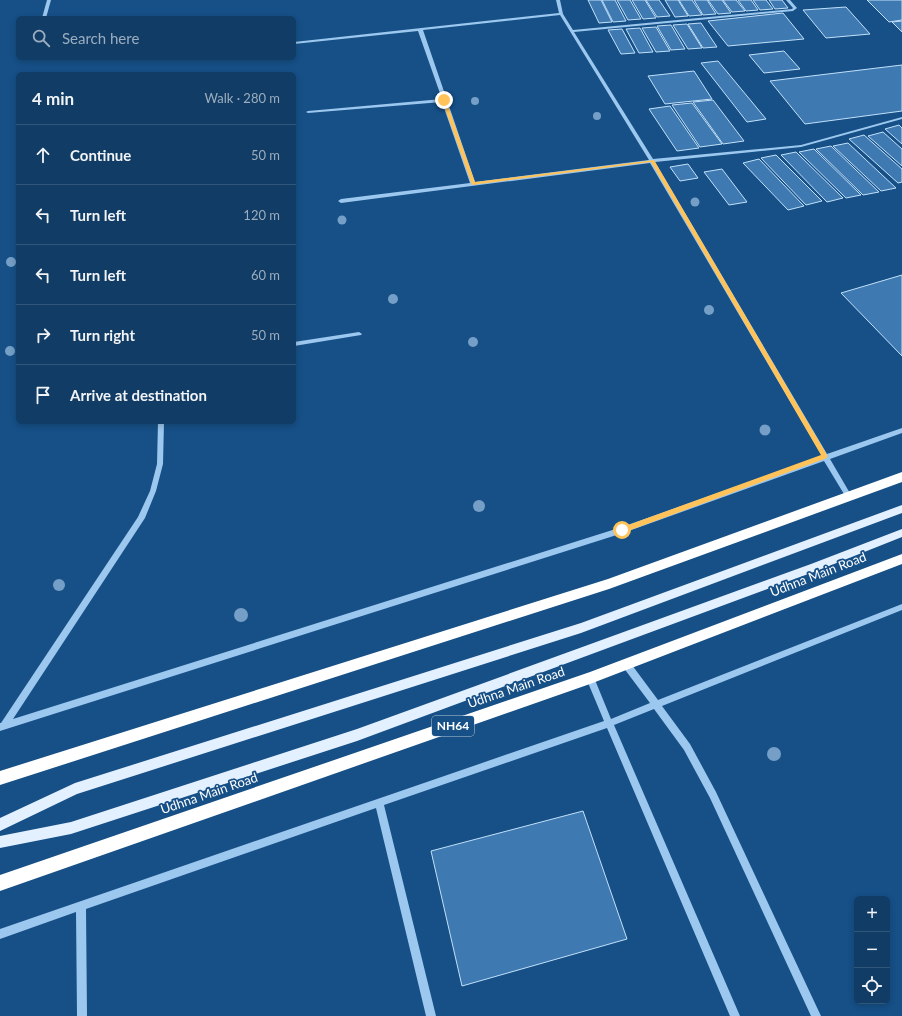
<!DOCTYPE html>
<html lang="en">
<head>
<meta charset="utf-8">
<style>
  :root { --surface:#103c65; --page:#19436b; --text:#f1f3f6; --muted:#9cadbf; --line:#305679 }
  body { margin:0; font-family:Lato,sans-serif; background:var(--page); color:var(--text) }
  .controls { position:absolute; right:12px; bottom:12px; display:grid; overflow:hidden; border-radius:6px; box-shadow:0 2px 6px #0003 }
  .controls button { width:36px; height:36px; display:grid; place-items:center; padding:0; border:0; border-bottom:1px solid var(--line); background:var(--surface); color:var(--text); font:20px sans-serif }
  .stop { position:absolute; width:12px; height:12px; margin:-9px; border:3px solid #ffc359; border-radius:50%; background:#fff }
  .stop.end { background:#ffc359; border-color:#fff; box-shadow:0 1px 4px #0008 }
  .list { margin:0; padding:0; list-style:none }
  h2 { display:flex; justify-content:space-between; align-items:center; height:52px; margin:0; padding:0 16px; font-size:17px }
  h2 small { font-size:13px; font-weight:400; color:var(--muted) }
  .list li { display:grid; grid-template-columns:26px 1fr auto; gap:12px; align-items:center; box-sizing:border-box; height:60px; padding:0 16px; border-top:1px solid var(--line) }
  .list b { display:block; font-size:15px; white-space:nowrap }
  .list em { font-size:13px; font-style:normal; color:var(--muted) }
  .icon { flex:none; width:22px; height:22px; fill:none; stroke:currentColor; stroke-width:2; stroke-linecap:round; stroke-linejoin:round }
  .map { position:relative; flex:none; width:902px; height:1016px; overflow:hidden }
  .search { position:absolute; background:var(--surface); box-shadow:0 2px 6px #0003; left:16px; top:16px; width:280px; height:44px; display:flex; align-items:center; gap:10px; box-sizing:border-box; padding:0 14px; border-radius:6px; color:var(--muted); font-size:15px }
  .panel { position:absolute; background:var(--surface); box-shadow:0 2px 6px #0003; left:16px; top:72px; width:280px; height:352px; border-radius:6px }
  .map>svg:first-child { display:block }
  .building { fill:#3e7ab1; stroke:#c2e0fa }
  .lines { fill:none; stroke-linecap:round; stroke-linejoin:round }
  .minor { fill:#9cc7ee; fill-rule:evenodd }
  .major { fill:#e3f0ff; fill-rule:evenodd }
  .highway { fill:#fff; fill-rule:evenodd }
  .tree { fill:#759fc6 }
  .route { fill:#ffc359 }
  .labels { text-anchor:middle; stroke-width:3.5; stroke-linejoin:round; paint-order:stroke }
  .shield { fill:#165087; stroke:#b9cadb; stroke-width:1 }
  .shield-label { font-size:12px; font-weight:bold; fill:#fff }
  .street-label { font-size:13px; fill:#fff; stroke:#165087 }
</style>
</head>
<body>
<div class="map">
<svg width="902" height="1016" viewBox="0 0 902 1016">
  <rect width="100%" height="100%" fill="#165087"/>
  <g class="building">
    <path d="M588,0H601L612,22L599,23Z"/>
    <path d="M602,0H615L626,21L613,22Z"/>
    <path d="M617,0H630L641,19L628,20Z"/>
    <path d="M632,0H645L656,18L643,19Z"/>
    <path d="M646,0H659L670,16L657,17Z"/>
    <path d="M665,0H678L688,16L675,17Z"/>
    <path d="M679,0H692L702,15L689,16Z"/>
    <path d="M694,0H707L716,14L703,15Z"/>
    <path d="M708,0H722L731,13L718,14Z"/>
    <path d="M723,0H736L745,11L732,12Z"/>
    <path d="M738,0H751L758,10L746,11Z"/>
    <path d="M753,0H766L773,9L760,10Z"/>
    <path d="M769,0H782L788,8L775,9Z"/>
    <path d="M867,0H902V20L889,22Z"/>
    <path d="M846,7L870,34L826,38L803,10Z"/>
    <path d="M783,13L804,39L728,46L708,21Z"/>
    <path d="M902,21V32L892,22Z"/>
    <path d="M701,23L717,47L703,48L688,24Z"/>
    <path d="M687,24L702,48L688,49L673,25Z"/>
    <path d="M671,25L685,49L671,50L657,26Z"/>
    <path d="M656,27L670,51L656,52L642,28Z"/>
    <path d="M640,28L653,52L639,53L626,29Z"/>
    <path d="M622,29L635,53L621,54L608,30Z"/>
    <path d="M784,51L800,69L764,73L749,55Z"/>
    <path d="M718,61L766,119L747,122L701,63Z"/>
    <path d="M902,65V111L805,124L770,81Z"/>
    <path d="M694,71L712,99L665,104L648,76Z"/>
    <path d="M713,100L744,141L723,144L693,102Z"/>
    <path d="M692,103L722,144L700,147L672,105Z"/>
    <path d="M670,106L699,148L677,151L649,109Z"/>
    <path d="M899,125L902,128V144L885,129Z"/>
    <path d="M883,132L902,149V166L868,136Z"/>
    <path d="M864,135L902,169V182L898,183L849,139Z"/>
    <path d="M848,143L896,188L881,191L833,146Z"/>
    <path d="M831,146L879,192L863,195L816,149Z"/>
    <path d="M814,149L861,195L846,198L799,152Z"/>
    <path d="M796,152L843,198L827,202L781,155Z"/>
    <path d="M776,155L822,201L806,205L761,158Z"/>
    <path d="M759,159L804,206L788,210L743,163Z"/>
    <path d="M688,164L698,178L680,181L670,167Z"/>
    <path d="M722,169L747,202L729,205L704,172Z"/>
    <path d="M902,275V356L841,293Z"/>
    <path d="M583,811L627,939L462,986L431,851Z"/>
  </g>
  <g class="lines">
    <g class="minor">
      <path d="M47,0H51L46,18H42Z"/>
      <path d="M556,0H560L563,14L573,30L792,9L793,8L786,0H790L797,8L793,11L574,32L653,159L801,145L902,117V119L801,147L655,162L827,454L902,428V433L830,459L851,495L852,497L851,499H847L824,461L623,533L0,731V723H1L138,517L150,491L157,464L158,422H164L163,464L156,491L145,518L13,719L622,527L822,456L650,163L341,203L338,201L341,199L470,183L442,102L308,113L306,112L308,111L442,99L418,31L294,44V42L559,13ZM560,15L649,160L475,182L423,30Z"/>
      <path d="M359,332L362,334L361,335L294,346V342Z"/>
      <path d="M902,604V610L662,706L690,744L716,792L821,1016H811L710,798L684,750L654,709L614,725L740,1016H730L607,728L384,805L436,1016H426L376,808L86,909L87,1016H77L76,912L0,939V929L604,721L586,678L587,675L590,674L593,675L611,719L650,703L623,667L622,664L623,661L626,660L629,661L658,700Z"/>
    </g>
    <g class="major">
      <path d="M902,505V513L581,633L77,794L0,831V818L75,783L581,623Z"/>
      <path d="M902,529V537L819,570L357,741L71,834L0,848V836L71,822L357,729L811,564Z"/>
    </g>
    <g class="highway">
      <path d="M902,472V482L609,589L0,785V771L608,579Z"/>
      <path d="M902,554V564L590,684L0,891V875L590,672Z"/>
    </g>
  </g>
  <g class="tree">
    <circle cx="475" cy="101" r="4"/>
    <circle cx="597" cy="116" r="4"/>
    <circle cx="695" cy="202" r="4.5"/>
    <circle cx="342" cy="220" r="4.5"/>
    <circle cx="11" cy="262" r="5"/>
    <circle cx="393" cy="299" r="5"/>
    <circle cx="709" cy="310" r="5"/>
    <circle cx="473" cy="342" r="5"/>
    <circle cx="10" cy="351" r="5"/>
    <circle cx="765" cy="430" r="5.5"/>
    <circle cx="479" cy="506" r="6"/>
    <circle cx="59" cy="585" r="6"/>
    <circle cx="241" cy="615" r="7"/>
    <circle cx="774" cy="754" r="7"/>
  </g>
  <path class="route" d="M444,99L446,100L475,182L654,160L827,455V458L625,532H620V528L821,455L651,162L472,185L442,100Z"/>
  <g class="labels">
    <rect class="shield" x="432" y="716" width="42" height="20" rx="3"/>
    <g class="shield-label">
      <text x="453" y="730">NH64</text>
    </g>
    <g class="street-label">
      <text transform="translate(818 574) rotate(-21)" y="5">Udhna Main Road</text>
      <text transform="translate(516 687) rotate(-19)" y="5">Udhna Main Road</text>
      <text transform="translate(209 793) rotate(-19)" y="5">Udhna Main Road</text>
    </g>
  </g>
</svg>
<div class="controls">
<button>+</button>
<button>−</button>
<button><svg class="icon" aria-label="locate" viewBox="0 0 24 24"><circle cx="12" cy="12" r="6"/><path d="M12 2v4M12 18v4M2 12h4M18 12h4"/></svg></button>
</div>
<div class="stop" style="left:622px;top:530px"></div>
<div class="stop end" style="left:444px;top:100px"></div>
<div class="search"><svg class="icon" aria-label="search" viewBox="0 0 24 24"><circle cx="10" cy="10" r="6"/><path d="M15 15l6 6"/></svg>Search here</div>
<section class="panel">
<h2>4 min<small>Walk · 280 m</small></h2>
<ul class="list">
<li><svg class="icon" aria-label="ahead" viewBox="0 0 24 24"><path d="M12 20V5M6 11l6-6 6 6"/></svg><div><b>Continue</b></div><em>50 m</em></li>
<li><svg class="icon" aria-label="left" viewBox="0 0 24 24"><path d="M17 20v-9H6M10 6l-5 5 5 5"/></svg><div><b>Turn left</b></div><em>120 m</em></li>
<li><svg class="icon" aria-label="left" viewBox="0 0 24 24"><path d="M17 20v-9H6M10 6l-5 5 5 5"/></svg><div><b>Turn left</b></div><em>60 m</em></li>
<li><svg class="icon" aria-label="right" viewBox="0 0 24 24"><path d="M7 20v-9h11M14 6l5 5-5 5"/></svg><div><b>Turn right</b></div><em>50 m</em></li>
<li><svg class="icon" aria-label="arrive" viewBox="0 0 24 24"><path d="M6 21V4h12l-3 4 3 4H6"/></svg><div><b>Arrive at destination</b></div></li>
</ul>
</section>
</div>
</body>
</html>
